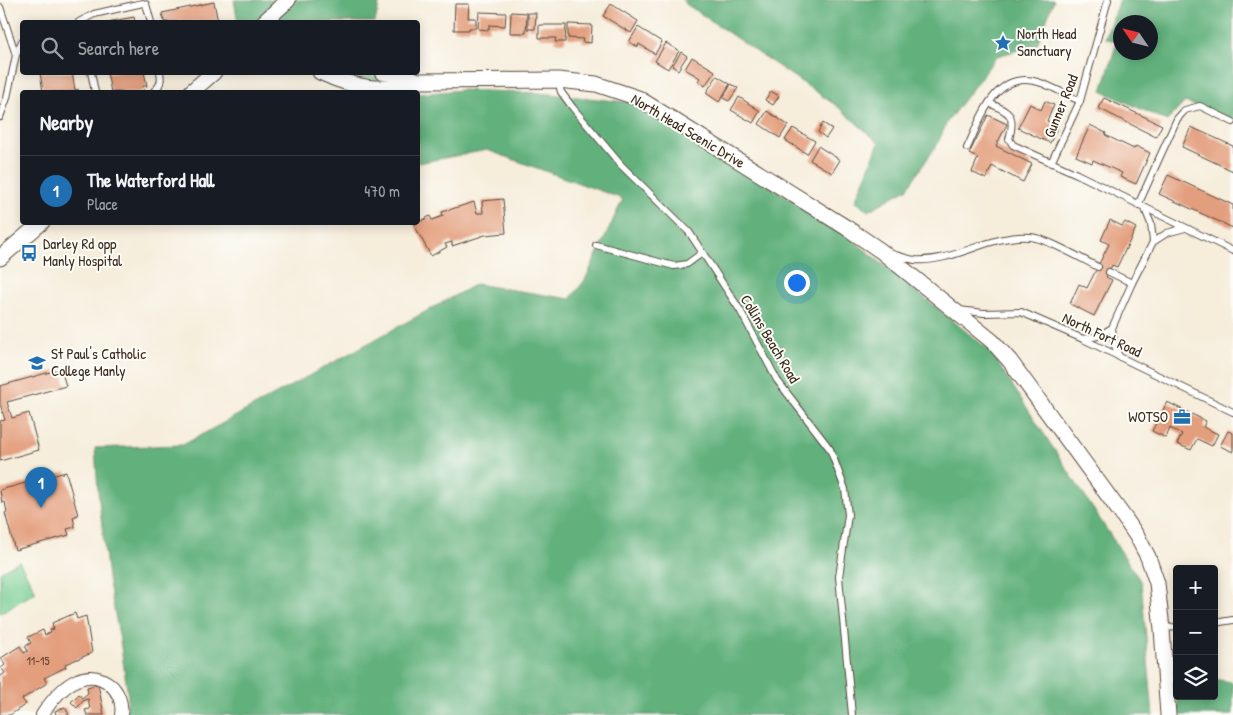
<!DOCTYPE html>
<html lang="en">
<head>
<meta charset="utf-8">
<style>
  :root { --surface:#171b24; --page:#20242c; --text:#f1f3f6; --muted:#9ea1a6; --line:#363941; --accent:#1f6fb2 }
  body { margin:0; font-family:"Patrick Hand",sans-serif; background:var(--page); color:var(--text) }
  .controls { position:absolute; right:15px; bottom:15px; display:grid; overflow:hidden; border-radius:5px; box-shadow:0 2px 12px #0003 }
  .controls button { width:45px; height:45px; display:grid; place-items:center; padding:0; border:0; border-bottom:1px solid var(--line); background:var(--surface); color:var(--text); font:25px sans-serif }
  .compass { position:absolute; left:1113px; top:15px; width:45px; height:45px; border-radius:50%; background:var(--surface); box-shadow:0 2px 12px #0003; rotate:305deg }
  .you { position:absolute; left:796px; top:282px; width:18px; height:18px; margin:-12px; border:4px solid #fff; border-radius:50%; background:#1a73e8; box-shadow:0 0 0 8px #1a73e833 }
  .badge { display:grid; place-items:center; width:32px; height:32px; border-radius:50%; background:var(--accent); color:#fff; font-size:16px; font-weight:700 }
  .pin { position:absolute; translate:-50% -41px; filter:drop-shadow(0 1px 2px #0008) }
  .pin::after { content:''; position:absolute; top:26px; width:18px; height:15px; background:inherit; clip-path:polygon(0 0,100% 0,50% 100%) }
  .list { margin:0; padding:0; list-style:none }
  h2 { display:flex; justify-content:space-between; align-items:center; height:65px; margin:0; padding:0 20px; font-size:21px }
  h2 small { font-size:16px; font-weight:400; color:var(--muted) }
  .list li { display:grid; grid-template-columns:32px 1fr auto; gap:15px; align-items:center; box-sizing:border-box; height:70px; padding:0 20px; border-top:1px solid var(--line) }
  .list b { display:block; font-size:19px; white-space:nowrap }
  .list p { margin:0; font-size:16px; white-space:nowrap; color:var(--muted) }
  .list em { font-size:16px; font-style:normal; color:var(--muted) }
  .icon { flex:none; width:28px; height:28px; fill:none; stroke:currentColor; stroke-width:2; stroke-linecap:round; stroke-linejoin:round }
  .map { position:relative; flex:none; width:1233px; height:715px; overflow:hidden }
  .search { position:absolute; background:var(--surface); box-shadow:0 2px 12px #0003; left:20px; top:20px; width:400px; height:55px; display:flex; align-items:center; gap:12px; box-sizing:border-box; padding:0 18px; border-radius:5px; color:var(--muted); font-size:19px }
  .panel { position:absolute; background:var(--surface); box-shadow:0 2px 12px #0003; left:20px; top:90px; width:400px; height:135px; border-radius:5px }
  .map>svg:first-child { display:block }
  .green { fill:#78ce93; stroke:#5a7c58 }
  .forest { fill:#62b17d; stroke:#4e6e4e; fill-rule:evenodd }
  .building { fill:#e39e7d }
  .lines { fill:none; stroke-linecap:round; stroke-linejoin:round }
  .service-casing { stroke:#57473a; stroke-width:8 }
  .minor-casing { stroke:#57473a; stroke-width:14 }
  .tertiary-casing { stroke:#57473a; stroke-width:17 }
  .service { stroke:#fff; stroke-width:6 }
  .minor { stroke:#fff; stroke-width:12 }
  .tertiary { stroke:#fff; stroke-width:15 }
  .labels { text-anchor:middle; stroke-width:4; stroke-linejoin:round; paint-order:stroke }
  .number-label { font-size:12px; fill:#654736 }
  .poi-label { font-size:15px; fill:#3b2a1e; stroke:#fdfcf7; text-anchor:start }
  .street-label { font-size:15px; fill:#3b2a1e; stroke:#fdfcf7 }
</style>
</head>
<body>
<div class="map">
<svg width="1233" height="715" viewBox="0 0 1233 715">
  <rect width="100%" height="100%" fill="#fdfcf7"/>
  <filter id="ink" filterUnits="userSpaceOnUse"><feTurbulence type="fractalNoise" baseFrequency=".02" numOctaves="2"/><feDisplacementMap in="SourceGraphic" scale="10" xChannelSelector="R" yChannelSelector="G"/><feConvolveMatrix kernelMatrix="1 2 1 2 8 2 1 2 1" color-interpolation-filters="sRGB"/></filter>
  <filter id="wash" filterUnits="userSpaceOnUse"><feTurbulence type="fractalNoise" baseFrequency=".0096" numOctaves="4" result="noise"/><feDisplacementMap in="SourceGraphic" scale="20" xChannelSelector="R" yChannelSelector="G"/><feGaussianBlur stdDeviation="1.12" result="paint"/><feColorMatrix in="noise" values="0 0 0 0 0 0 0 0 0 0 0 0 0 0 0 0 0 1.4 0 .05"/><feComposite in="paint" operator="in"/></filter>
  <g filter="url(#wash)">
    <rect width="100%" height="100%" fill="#f6eddb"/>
    <g class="green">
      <path d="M329,73H362L390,81L384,84Z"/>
      <path d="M19,561L36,592L0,613V572Z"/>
    </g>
    <g class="forest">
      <path d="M234,0H380L375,22H238Z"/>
      <path d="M683,0H1054L1037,45L997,56L947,122L938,143L907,189L868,211L855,201L879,143L837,106L686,4Z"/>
      <path d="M1119,0H1233V119L1185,102L1167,121L1102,91L1117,42L1105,38ZM1120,22H1150V52H1120Z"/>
      <path d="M461,90L539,93L636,103L843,232L989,350L1141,582L1153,715H125L128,696L120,640L108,578L98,491L95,448L183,445L476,284L570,299L585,280L623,199L487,150L418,163V94Z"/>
      <path d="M1214,679L1231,682L1233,685V715H1177L1176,705L1181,696H1214Z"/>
    </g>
    <g id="blocks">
      <g class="building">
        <path d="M214,2L218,22H164L162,13Z"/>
        <path d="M455,4H469L468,18H476V28H469V30H454Z"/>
        <path d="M611,4L638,21L631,33L603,16Z"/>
        <path d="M479,12L506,13L505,26L489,25V30L478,29Z"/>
        <path d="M511,12L527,13L526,33H510Z"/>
        <path d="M528,13H536L535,29H528Z"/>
        <path d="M134,17L135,22H107Z"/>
        <path d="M568,24L592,25L591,43L582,42L583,39L568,38Z"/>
        <path d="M539,25H566L565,42H555L556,38H539Z"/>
        <path d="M638,27L662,42L655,54L639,44L638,47L629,42Z"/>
        <path d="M666,43L679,51L668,69L655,61Z"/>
        <path d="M681,52L687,56L678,70L672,66Z"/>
        <path d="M692,57L715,71L705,86L698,81L700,78L685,69Z"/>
        <path d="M40,72H72L75,90L78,89L79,92H43Z"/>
        <path d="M107,72H144L147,86H143L144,90L140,92H111Z"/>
        <path d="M717,76L730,84L719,102L706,93Z"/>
        <path d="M731,84L738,88L729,101L723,98Z"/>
        <path d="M771,91L779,96L773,105L765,100Z"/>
        <path d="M739,97L760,111L753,123L731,110Z"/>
        <path d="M1104,98L1162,125L1156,137L1098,108Z"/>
        <path d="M1045,101L1054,105L1047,121L1058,126L1050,143L1018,128L1030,104L1041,110Z"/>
        <path d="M767,111L788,125L780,138L759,124Z"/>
        <path d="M988,115L1007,124L996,146L1032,164L1023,182L992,166L986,179L972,172L978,158L969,154Z"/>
        <path d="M823,123L832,129L826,138L818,132Z"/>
        <path d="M1090,125L1106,133L1105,135L1134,149L1136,146L1150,153L1136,184L1120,177L1122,173L1093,160L1092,163L1076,156Z"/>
        <path d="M1191,127L1233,146V171L1182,147Z"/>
        <path d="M793,128L815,141L807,154L785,140Z"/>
        <path d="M818,146L840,160L832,173L810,160Z"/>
        <path d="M1168,175L1233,205V228L1159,194Z"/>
        <path d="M503,199L506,233L485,235L452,246V242L445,244L447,247L431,256L414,225L430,216L432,220L443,216L442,212L474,202L477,213H483L482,201Z"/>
        <path d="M1110,220L1122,226L1125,222L1136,228L1117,267L1112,265L1109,272L1106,277L1112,280L1094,316L1070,304L1079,284L1087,288L1109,244L1101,240Z"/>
        <path d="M61,369L66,386L7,402L12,418L29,413L39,450L0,461V421L5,420L0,404V386Z"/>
        <path d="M1167,402L1206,421L1203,427L1218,434L1212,446L1197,439L1191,450L1177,444L1182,434L1170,428L1166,438L1152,431Z"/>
        <path d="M1228,431L1233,433V452L1220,446Z"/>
        <path d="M66,472L78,515L73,517L75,527L67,529L69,535L15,550L5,513L7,512L5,502L2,503L0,490Z"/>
        <path d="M75,613L77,619L86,616L92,653L65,664L66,667L44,678L47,683L22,699L26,704L10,715H0V674L1,676L5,673L1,668L5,665L1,658L20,646L24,653L28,651L25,646L31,643L28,637L43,630L45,635L51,632L50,630L54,629L52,623Z"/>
        <path d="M98,684L104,715H87L85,710L90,709L88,699L84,700L77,708L71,702L79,694L82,698L88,693L87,687Z"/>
        <path d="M65,707L69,715H56L55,711Z"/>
      </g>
    </g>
  </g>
  <g filter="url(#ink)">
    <use href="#blocks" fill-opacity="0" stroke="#57473a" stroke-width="1"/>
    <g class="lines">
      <g class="service-casing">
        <g id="service">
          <path d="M0,7L16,55"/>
          <path d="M79,22L94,14L143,3L146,4L151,22"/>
          <path d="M91,72L95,92"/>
          <path d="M558,81L561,92L573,108L621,165L689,232L740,310L777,380L830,449L845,489L848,515L839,577L852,715"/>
          <path d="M153,92C160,86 162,82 160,72"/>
          <path d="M989,103C1010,112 1016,115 1009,139L1013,145L1077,174L1233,251"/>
          <path d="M0,117L7,98L16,55L22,41"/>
          <path d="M967,148C981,119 995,69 1038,82C1052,86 1066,95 1080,101"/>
          <path d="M1051,163L1080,101L1108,0"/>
          <path d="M1138,205L1177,119L1185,110L1200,106L1233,122"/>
          <path d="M1153,242L1167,233L1185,228"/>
          <path d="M596,245L674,266L687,264L702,253"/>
          <path d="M892,254C899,256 907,259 915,260C955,263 991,233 1031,237C1048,239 1082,259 1098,267"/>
          <path d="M1109,272L1132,283"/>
          <path d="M959,310L984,313L1021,312L1083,339L1233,412"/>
          <path d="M1112,328L1132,283L1153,242L1151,224L1145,209"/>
          <path d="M1083,339L1098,336L1112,328L1114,343L1119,357"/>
          <path d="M1214,623L1233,620"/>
          <path d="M1163,628L1177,627"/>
        </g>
      </g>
      <g class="minor-casing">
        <path id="minor" d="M42,715C51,701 62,687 77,680C101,669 125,690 121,715"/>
      </g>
      <g class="tertiary-casing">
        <g id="tertiary">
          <path d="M264,22L288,0"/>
          <path d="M320,72C354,88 383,94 418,81"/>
          <path d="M382,72L407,76L418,81L558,80L596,84L638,98L847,228L881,251L992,341L1010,361L1126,520L1138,538L1148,557L1157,583L1162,629L1168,715"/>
          <path d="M191,92L214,72"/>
          <path d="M0,258L42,222"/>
        </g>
      </g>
      <use href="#service" class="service"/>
      <use href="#minor" class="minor"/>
      <use href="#tertiary" class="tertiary"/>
    </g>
  </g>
  <defs>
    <g id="sight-bare" transform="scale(1.35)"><path d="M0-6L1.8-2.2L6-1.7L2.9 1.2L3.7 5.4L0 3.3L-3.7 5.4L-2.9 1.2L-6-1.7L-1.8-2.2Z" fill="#1f6fb2" stroke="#fdfcf7" stroke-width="2.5" paint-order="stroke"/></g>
    <g id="bus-bare" transform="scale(1.35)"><path d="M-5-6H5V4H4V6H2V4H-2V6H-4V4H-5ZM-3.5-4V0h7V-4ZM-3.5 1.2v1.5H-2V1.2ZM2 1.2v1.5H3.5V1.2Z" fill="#1f6fb2" stroke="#fdfcf7" stroke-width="2.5" paint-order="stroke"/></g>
    <g id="school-bare" transform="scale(1.35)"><path d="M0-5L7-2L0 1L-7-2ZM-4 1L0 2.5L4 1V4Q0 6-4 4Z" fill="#1f6fb2" stroke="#fdfcf7" stroke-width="2.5" paint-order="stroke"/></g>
    <g id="office-bare" transform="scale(1.35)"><path d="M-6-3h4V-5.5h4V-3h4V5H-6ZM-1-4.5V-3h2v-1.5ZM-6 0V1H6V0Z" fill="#1f6fb2" stroke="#fdfcf7" stroke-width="2.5" paint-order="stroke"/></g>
  </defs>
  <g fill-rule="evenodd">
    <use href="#sight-bare" x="1003" y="43"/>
    <use href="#bus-bare" x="29" y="253"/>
    <use href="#school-bare" x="37" y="363"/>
    <use href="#office-bare" x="1182" y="417"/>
  </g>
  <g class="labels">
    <g class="number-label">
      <text x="38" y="665">11-15</text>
    </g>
    <g class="poi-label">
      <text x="1017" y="39">North Head<tspan x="1017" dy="17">Sanctuary</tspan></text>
      <text x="43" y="249">Darley Rd opp<tspan x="43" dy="17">Manly Hospital</tspan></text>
      <text x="51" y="359">St Paul's Catholic<tspan x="51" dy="17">College Manly</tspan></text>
      <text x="1168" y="422" text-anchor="end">WOTSO</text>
    </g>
    <g class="street-label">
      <text transform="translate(1061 106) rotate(-68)" y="5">Gunner Road</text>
      <text transform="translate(688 131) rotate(31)" y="5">North Head Scenic Drive</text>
      <text transform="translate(1102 335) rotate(25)" y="5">North Fort Road</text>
      <text transform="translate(770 339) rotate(59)" y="5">Collins Beach Road</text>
    </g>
  </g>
</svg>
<div class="controls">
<button>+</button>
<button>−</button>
<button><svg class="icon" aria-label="layers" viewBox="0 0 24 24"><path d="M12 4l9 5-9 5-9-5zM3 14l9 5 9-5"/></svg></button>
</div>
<svg class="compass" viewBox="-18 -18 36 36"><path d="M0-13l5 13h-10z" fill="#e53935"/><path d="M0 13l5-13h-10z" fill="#9ea1a6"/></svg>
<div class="you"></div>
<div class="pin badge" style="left:41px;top:508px">1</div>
<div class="search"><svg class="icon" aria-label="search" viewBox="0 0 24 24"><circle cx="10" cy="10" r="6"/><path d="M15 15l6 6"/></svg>Search here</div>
<section class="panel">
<h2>Nearby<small></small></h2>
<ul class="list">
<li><span class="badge">1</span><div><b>The Waterford Hall</b><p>Place</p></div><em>470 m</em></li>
</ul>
</section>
</div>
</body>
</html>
